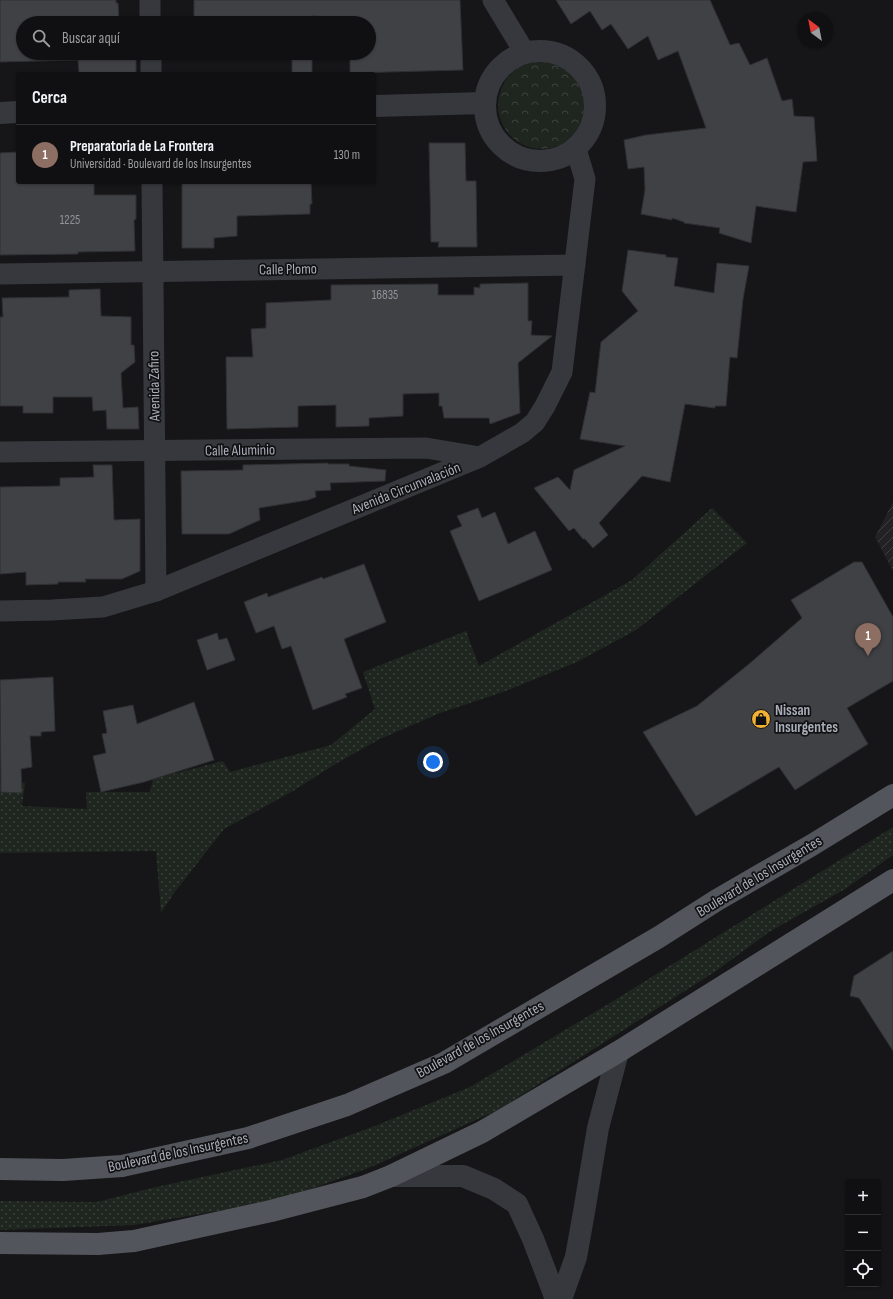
<!DOCTYPE html>
<html lang="es">
<head>
<meta charset="utf-8">
<style>
  :root { --surface:#101012; --page:#1e1e20; --text:#f1f3f6; --muted:#9c9d9f; --line:#303032; --accent:#f2b134 }
  body { margin:0; font-family:"Sofia Sans Condensed",sans-serif; background:var(--page); color:var(--text) }
  .controls { position:absolute; right:12px; bottom:12px; display:grid; overflow:hidden; border-radius:4px; box-shadow:0 1px 3px #0004 }
  .controls button { width:36px; height:36px; display:grid; place-items:center; padding:0; border:0; border-bottom:1px solid var(--line); background:var(--surface); color:var(--text); font:20px sans-serif }
  .compass { position:absolute; left:797px; top:12px; width:36px; height:36px; border-radius:50%; background:var(--surface); box-shadow:0 1px 3px #0004; rotate:328deg }
  .you { position:absolute; left:433px; top:762px; width:14px; height:14px; margin:-10px; border:3px solid #fff; border-radius:50%; background:#1a73e8; box-shadow:0 0 0 6px #1a73e833 }
  .badge { display:grid; place-items:center; width:26px; height:26px; border-radius:50%; background:var(--accent); color:#fff; font-size:13px; font-weight:700 }
  .pin { position:absolute; translate:-50% -33px; filter:drop-shadow(0 1px 2px #0008) }
  .pin::after { content:''; position:absolute; top:21px; width:14px; height:12px; background:inherit; clip-path:polygon(0 0,100% 0,50% 100%) }
  .list { margin:0; padding:0; list-style:none }
  h2 { display:flex; justify-content:space-between; align-items:center; height:52px; margin:0; padding:0 16px; font-size:17px }
  h2 small { font-size:13px; font-weight:400; color:var(--muted) }
  .list li { display:grid; grid-template-columns:26px 1fr auto; gap:12px; align-items:center; box-sizing:border-box; height:60px; padding:0 16px; border-top:1px solid var(--line) }
  .list b { display:block; font-size:15px; white-space:nowrap }
  .list p { margin:0; font-size:13px; white-space:nowrap; color:var(--muted) }
  .list em { font-size:13px; font-style:normal; color:var(--muted) }
  .icon { flex:none; width:22px; height:22px; fill:none; stroke:currentColor; stroke-width:2; stroke-linecap:round; stroke-linejoin:round }
  .map { position:relative; flex:none; width:893px; height:1299px; overflow:hidden }
  .search { position:absolute; background:var(--surface); box-shadow:0 1px 3px #0004; left:16px; top:16px; width:360px; height:44px; display:flex; align-items:center; gap:10px; box-sizing:border-box; padding:0 14px; border-radius:22px; color:var(--muted); font-size:15px }
  .panel { position:absolute; background:var(--surface); box-shadow:0 1px 3px #0004; left:16px; top:72px; width:360px; height:112px; border-radius:4px }
  .map>svg:first-child { display:block }
  .industrial { fill:url(#industrial-furrows) }
  .grass { fill:url(#grass-dots) }
  .forest { fill:url(#forest-crowns) }
  .building { fill:#404145; stroke:#303034 }
  .lines { fill:none; stroke-linecap:round; stroke-linejoin:round }
  .minor { stroke:#37383d; stroke-width:21 }
  .tertiary { stroke:#37383d; stroke-width:22 }
  .primary { stroke:#53555c; stroke-width:22 }
  .labels { text-anchor:middle; stroke-width:3.5; stroke-linejoin:round; paint-order:stroke }
  .number-label { font-size:13px; fill:#8e929b }
  .street-label { font-size:15px; fill:#a8adb8; stroke:#111113 }
  .poi-label { font-size:15px; font-weight:bold; fill:#a8adb8; stroke:#111113; text-anchor:start }
</style>
</head>
<body>
<div class="map">
<svg width="893" height="1299" viewBox="0 0 893 1299">
  <defs>
    <pattern id="industrial-furrows" width="10" height="10" patternUnits="userSpaceOnUse"><rect width="10" height="10" fill="#222225"/><path d="M-1 1l2-2M0 10L10 0M9 11l2-2" fill="none" stroke="#3f3f43"/></pattern>
    <pattern id="grass-dots" width="8" height="8" patternUnits="userSpaceOnUse"><rect width="8" height="8" fill="#1e261f"/><path d="M2 2h.1M6 6h.1" fill="none" stroke="#3c433d" stroke-width="1.8" stroke-linecap="round"/></pattern>
    <pattern id="forest-crowns" width="20" height="18" patternUnits="userSpaceOnUse"><rect width="20" height="18" fill="#1e261f"/><path d="M2 6a3 3 0 1 1 6 0M12 15a3 3 0 1 1 6 0" fill="none" stroke="#3c433d"/></pattern>
  </defs>
  <rect width="100%" height="100%" fill="#161618"/>
  <path class="industrial" d="M893,502V571L875,537Z"/>
  <g class="grass">
    <path d="M712,508L747,543L636,630L577,662L503,692L440,713L380,739L337,763L293,791L224,829L174,893L161,913L156,851L0,853V782L25,783L22,806L87,809L86,792H150L153,779L223,761L230,772L331,745L375,709L363,672L466,631L479,666L632,580Z"/>
    <path d="M893,827V855L845,889L769,932L716,971L498,1110L371,1167L292,1196L224,1210L134,1225L0,1230V1201L97,1202L156,1187L282,1160L375,1126L470,1087L610,1003Z"/>
  </g>
  <circle class="forest" cx="542" cy="105" r="44"/>
  <g class="building">
    <path d="M0,0H116V3H118L119,21L136,23H23V53H136V74H79L78,60L0,62Z"/>
    <path d="M194,0H460L463,70L350,73V53H369V23H350V18L312,16V23H272V19L235,20L236,23H184V22L194,21Z"/>
    <path d="M556,0H710L730,45L739,43L750,65L767,58L782,101L792,99L794,116L814,117L817,161L803,162L796,212L756,206L751,243L719,233L720,228L684,223V222L672,218V220L641,214L645,190L644,167L628,169L624,140L646,135L706,128L678,51L658,60L648,36L628,49L611,24L602,30L590,11L571,24Z"/>
    <path d="M185,53H234V56L185,58Z"/>
    <path d="M292,53H312V73L292,74Z"/>
    <path d="M429,143H465L466,181H476L477,247H438L439,242H431Z"/>
    <path d="M18,152V182H94V195H136V219L134,220L135,251L78,252V254L0,255V153Z"/>
    <path d="M182,182H311L312,204H310V214L237,216V236L214,238V248H182Z"/>
    <path d="M628,250L666,255V257L678,258L674,286L714,293L717,263L749,266L743,299L737,358L730,357L726,406H715V408L685,404L670,482L642,476L599,523L608,535L593,548L585,539H583L574,528L569,531L534,488L558,477L570,490L574,470L625,446L580,439L590,392L595,393L601,342L638,311L622,291Z"/>
    <path d="M528,283V321H532L531,335L552,336L518,363L520,413L490,424L489,418H444L442,406H439V393L403,394V416L369,418V426L336,427V405L298,406V427L227,429L226,357H253L251,329L266,328V303L331,300V285L438,284V295H474V287L480,288V284Z"/>
    <path d="M100,289L101,316L131,317V345H134L135,362L121,373L123,408L138,407L139,429H107L106,410L93,411L92,397H53V413H23V406H0V317H3L2,298L69,297V290Z"/>
    <path d="M328,463V464H349V466L386,470L385,481L330,483L331,490L315,491L316,497L308,500L259,508L260,520L229,534H182L181,471L243,470V465Z"/>
    <path d="M93,465H112L114,520L140,519V571L122,579H85L86,582H58V584L26,585V572L0,574V487L60,486V478L94,477Z"/>
    <path d="M478,508L482,518L495,512L508,544L535,531L552,570L479,601L450,531L462,526L457,516Z"/>
    <path d="M854,562H862L893,617V681L847,708L868,744L795,790L779,767L696,816L643,732L697,706L749,664L802,618L791,600Z"/>
    <path d="M364,564L386,622L344,639L362,688L345,694L347,697L313,710L291,646L282,649L274,626L256,633L244,602L267,593L268,597L322,577L323,579Z"/>
    <path d="M217,633L219,640L227,638L235,660L207,670L197,640Z"/>
    <path d="M53,677L55,731L41,732V736H30L32,767L21,769L22,793L1,792L0,680Z"/>
    <path d="M194,702L214,760L144,782L101,792L93,756L106,753L102,734L107,733L103,711L133,705L137,724Z"/>
    <path d="M893,951V1051L859,998L850,996L854,976Z"/>
  </g>
  <g class="lines">
    <g class="minor">
      <path d="M150,0V23"/>
      <path d="M493,0L525,53"/>
      <path d="M151,53V74"/>
      <path d="M152,182L156,591"/>
      <path d="M0,274L575,265"/>
      <path d="M0,452L426,448L480,457"/>
      <path d="M0,611L52,610L103,607L156,591L480,457L522,433L535,422L545,406L562,372L585,179L576,149"/>
    </g>
    <g class="tertiary">
      <circle cx="540" cy="106" r="55"/>
      <path d="M374,106L485,103"/>
      <path d="M0,113L18,112"/>
      <path d="M391,1176H463L494,1189L517,1204L533,1239L556,1299"/>
      <path d="M561,1299L576,1257L584,1212L598,1128L618,1052"/>
    </g>
    <g class="primary">
      <path d="M0,1169L63,1170L122,1166L248,1138L347,1105L444,1063L659,937L717,900L812,845L893,795"/>
      <path d="M0,1243L98,1244L134,1241L271,1211L363,1187L391,1176L482,1132L618,1052L893,880"/>
    </g>
  </g>
  <defs>
    <g id="shop-disc" transform="scale(1)"><circle r="9.5" fill="#f2b134" stroke="#111113"/><path d="M-5-2.5h2.3a2.7 3.5 0 0 1 5.4 0H5L5.5 6h-11ZM-1.5-2.5h3a1.5 2.3 0 0 0-3 0Z" fill="#111"/></g>
  </defs>
  <g fill-rule="evenodd">
    <use href="#shop-disc" x="761" y="719"/>
  </g>
  <g class="labels">
    <g class="number-label">
      <text x="70" y="224">1225</text>
      <text x="385" y="299">16835</text>
    </g>
    <g class="street-label">
      <text transform="translate(288 269) rotate(-1)" y="5">Calle Plomo</text>
      <text transform="translate(154 386) rotate(-91)" y="5">Avenida Zafiro</text>
      <text transform="translate(240 450) rotate(-1)" y="5">Calle Aluminio</text>
      <text transform="translate(406 488) rotate(-22)" y="5">Avenida Circunvalación</text>
      <text transform="translate(759 876) rotate(-31)" y="5">Boulevard de los Insurgentes</text>
      <text transform="translate(480 1039) rotate(-29)" y="5">Boulevard de los Insurgentes</text>
      <text transform="translate(178 1152) rotate(-12)" y="5">Boulevard de los Insurgentes</text>
    </g>
    <g class="poi-label">
      <text x="775" y="715">Nissan<tspan x="775" dy="17">Insurgentes</tspan></text>
    </g>
  </g>
</svg>
<div class="controls">
<button>+</button>
<button>−</button>
<button><svg class="icon" aria-label="locate" viewBox="0 0 24 24"><circle cx="12" cy="12" r="6"/><path d="M12 2v4M12 18v4M2 12h4M18 12h4"/></svg></button>
</div>
<svg class="compass" viewBox="-18 -18 36 36"><path d="M0-13l5 13h-10z" fill="#e53935"/><path d="M0 13l5-13h-10z" fill="#9c9d9f"/></svg>
<div class="you"></div>
<div class="pin badge" style="left:868px;top:656px;background:#8d6e63">1</div>
<div class="search"><svg class="icon" aria-label="search" viewBox="0 0 24 24"><circle cx="10" cy="10" r="6"/><path d="M15 15l6 6"/></svg>Buscar aquí</div>
<section class="panel">
<h2>Cerca<small></small></h2>
<ul class="list">
<li><span class="badge" style="background:#8d6e63">1</span><div><b>Preparatoria de La Frontera</b><p>Universidad · Boulevard de los Insurgentes</p></div><em>130 m</em></li>
</ul>
</section>
</div>
</body>
</html>
